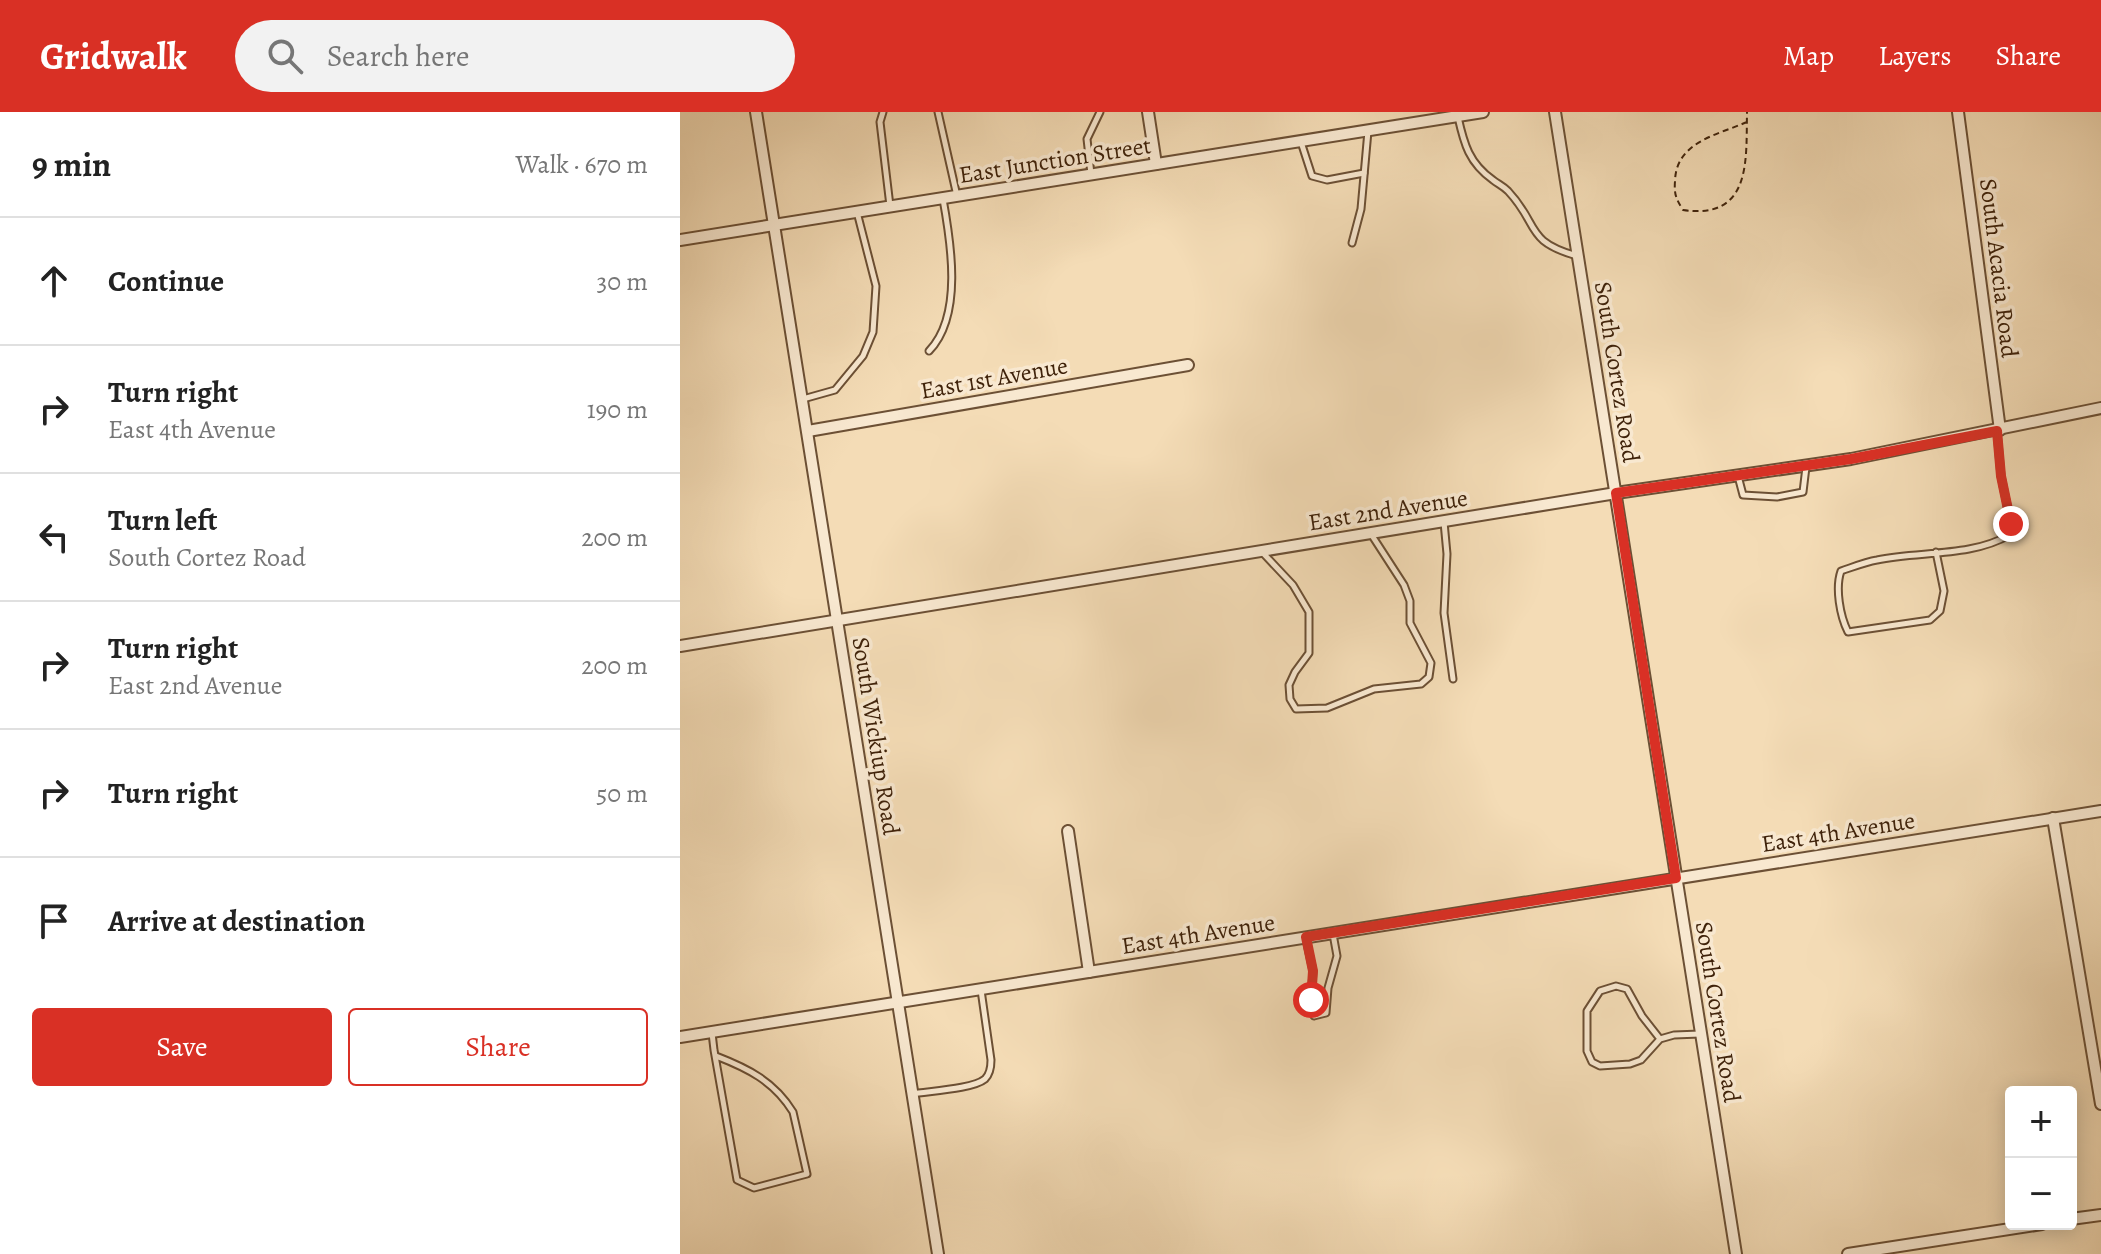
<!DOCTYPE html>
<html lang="en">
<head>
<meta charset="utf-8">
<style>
  :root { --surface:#fff; --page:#f2f2f2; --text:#222; --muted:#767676; --line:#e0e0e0; --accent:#d93025 }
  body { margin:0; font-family:Alegreya,serif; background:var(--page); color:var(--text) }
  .controls { position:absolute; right:24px; bottom:24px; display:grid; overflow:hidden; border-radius:8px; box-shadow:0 4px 20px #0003 }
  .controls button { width:72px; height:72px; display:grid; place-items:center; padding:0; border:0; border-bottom:2px solid var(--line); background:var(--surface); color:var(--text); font:40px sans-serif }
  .stop { position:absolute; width:24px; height:24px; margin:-18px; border:6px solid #d93025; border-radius:50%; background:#fff }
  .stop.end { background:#d93025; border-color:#fff; box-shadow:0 2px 8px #0008 }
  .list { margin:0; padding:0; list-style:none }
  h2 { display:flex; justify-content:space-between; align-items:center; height:104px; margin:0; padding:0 32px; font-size:34px }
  h2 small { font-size:26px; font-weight:400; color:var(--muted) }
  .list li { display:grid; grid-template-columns:52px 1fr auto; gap:24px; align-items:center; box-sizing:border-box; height:128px; padding:0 32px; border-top:2px solid var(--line) }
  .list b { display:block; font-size:30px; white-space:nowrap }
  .list p { margin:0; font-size:26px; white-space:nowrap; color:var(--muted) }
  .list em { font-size:26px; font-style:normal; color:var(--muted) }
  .actions { display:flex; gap:16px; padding:24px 32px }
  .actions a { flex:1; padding:18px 0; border:2px solid var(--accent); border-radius:8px; text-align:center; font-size:28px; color:var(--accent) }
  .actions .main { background:var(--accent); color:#fff }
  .icon { flex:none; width:44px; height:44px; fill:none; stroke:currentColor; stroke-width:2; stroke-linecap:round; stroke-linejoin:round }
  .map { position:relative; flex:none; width:1421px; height:1142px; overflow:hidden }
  header { display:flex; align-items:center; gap:48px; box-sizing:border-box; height:112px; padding:0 40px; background:var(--accent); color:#fff }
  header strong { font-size:38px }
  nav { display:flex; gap:44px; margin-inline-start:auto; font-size:28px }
  .search { width:560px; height:72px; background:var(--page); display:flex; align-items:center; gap:20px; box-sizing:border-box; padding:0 28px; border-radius:44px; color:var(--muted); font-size:30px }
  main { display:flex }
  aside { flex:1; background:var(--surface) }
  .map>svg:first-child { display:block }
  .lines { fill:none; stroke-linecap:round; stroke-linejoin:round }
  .service-casing { stroke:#6c5035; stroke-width:9 }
  .minor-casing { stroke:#6c5035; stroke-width:14 }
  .path { stroke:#3f220a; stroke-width:2; stroke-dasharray:6 4; stroke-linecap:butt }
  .service { stroke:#f8e8d0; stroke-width:5 }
  .minor { stroke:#f8e8d0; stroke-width:10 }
  .route { stroke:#d93025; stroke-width:10 }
  .labels { text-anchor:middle; stroke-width:7; stroke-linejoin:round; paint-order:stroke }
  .street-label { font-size:24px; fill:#3f220a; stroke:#f8e8d0 }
</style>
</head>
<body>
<header>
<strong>Gridwalk</strong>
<div class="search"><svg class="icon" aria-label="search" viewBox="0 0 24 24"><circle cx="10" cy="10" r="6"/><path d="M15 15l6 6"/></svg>Search here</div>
<nav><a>Map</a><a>Layers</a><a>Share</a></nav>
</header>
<main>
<aside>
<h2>9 min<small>Walk · 670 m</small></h2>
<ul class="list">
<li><svg class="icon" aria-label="ahead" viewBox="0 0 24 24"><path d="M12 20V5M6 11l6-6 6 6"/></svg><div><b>Continue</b></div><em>30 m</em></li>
<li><svg class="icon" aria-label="right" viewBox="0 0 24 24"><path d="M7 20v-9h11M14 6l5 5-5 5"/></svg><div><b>Turn right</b><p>East 4th Avenue</p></div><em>190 m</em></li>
<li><svg class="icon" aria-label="left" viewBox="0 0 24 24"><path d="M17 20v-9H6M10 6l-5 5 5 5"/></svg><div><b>Turn left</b><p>South Cortez Road</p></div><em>200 m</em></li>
<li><svg class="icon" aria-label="right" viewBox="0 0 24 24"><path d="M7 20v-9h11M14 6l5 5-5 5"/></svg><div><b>Turn right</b><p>East 2nd Avenue</p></div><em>200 m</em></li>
<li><svg class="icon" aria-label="right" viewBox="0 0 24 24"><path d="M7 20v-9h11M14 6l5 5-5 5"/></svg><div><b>Turn right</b></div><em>50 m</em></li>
<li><svg class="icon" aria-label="arrive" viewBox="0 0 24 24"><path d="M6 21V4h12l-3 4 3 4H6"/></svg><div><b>Arrive at destination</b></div></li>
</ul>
<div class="actions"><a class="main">Save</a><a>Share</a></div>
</aside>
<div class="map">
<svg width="1421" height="1142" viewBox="0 0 1421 1142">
  <rect width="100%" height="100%" fill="#f4dcb6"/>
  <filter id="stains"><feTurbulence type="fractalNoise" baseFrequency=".0025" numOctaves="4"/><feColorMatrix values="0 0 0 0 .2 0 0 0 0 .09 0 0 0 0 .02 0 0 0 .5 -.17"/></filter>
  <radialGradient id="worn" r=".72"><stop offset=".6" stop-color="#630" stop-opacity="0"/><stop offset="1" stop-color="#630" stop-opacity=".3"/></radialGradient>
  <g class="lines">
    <g class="service-casing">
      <g id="service">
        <path d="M203,0L200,10L210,94"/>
        <path d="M258,0L277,84"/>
        <path d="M778,5C784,32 789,51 813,68C818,72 823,74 828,79C860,113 844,129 897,144"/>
        <path d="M621,30L632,64L647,68L684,61"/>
        <path d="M411,62L407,27L420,0"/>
        <path d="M672,131L681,97L688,19"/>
        <path d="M249,239C283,204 271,131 263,87"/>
        <path d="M123,287L155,278L183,244L193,220L196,174L177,100"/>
        <path d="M1058,364L1063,383L1097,385L1123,380L1126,355"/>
        <path d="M764,410L767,442L764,501L773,567"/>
        <path d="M582,440L613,473L629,500V541L615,560L609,573L610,587L616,597L647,596L694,577L741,572L749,565L751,551L730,511V489L724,473L691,422"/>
        <path d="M1256,440L1264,479L1260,499L1250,508L1168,520C1160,504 1155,476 1161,459C1173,455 1185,450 1197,448C1239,439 1292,445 1329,423L1331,412L1321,364L1317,319"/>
        <path d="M626,827L633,859L631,888L634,904L646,901L648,876L657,844L653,822"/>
        <path d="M32,921L34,938L57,1068L74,1076L127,1062L113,1000C94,969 67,956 36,944"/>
        <path d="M980,927L962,904L947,877L936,874L920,879L907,899V939L912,950L920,954L950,952L961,948L980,927L994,923L1020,922"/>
        <path d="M232,982C249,979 293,977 305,967C310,962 311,955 311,948L301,878"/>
      </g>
    </g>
    <g class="minor-casing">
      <g id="minor">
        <path d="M76,0L258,1142"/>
        <path d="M468,0L476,52"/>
        <path d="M875,0L1056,1142"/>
        <path d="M1278,0L1320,318"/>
        <path d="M0,128L803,0"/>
        <path d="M128,319L508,253"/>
        <path d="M0,534L936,381L1171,347L1421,296"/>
        <path d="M1373,706L1421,992"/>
        <path d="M388,719L409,860"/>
        <path d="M0,925L1421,699"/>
        <path d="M1391,1107L1421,1103"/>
        <path d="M1168,1142L1362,1112"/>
      </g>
    </g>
    <path class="path" d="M1067,10C1037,23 996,30 995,69C994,82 996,87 1003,98C1072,108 1066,48 1067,0"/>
    <use href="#service" class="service"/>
    <use href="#minor" class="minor"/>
  </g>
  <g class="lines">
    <path class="route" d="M631,888L633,859L626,825L996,766L936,381L1171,347L1317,319L1321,364L1331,412"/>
  </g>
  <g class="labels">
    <g class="street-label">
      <text transform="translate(375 48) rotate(-9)" y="8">East Junction Street</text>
      <text transform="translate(1319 156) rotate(83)" y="8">South Acacia Road</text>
      <text transform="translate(937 260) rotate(81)" y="8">South Cortez Road</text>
      <text transform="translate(314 266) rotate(-10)" y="8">East 1st Avenue</text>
      <text transform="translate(708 398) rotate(-9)" y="8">East 2nd Avenue</text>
      <text transform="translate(196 624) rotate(81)" y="8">South Wickiup Road</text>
      <text transform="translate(1158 720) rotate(-9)" y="8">East 4th Avenue</text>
      <text transform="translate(518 822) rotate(-9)" y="8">East 4th Avenue</text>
      <text transform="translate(1038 900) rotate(81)" y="8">South Cortez Road</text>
    </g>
  </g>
  <rect width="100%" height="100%" filter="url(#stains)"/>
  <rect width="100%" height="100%" fill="url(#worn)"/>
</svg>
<div class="controls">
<button>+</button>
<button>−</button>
</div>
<div class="stop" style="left:631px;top:888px"></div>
<div class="stop end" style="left:1331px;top:412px"></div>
</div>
</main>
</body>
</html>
